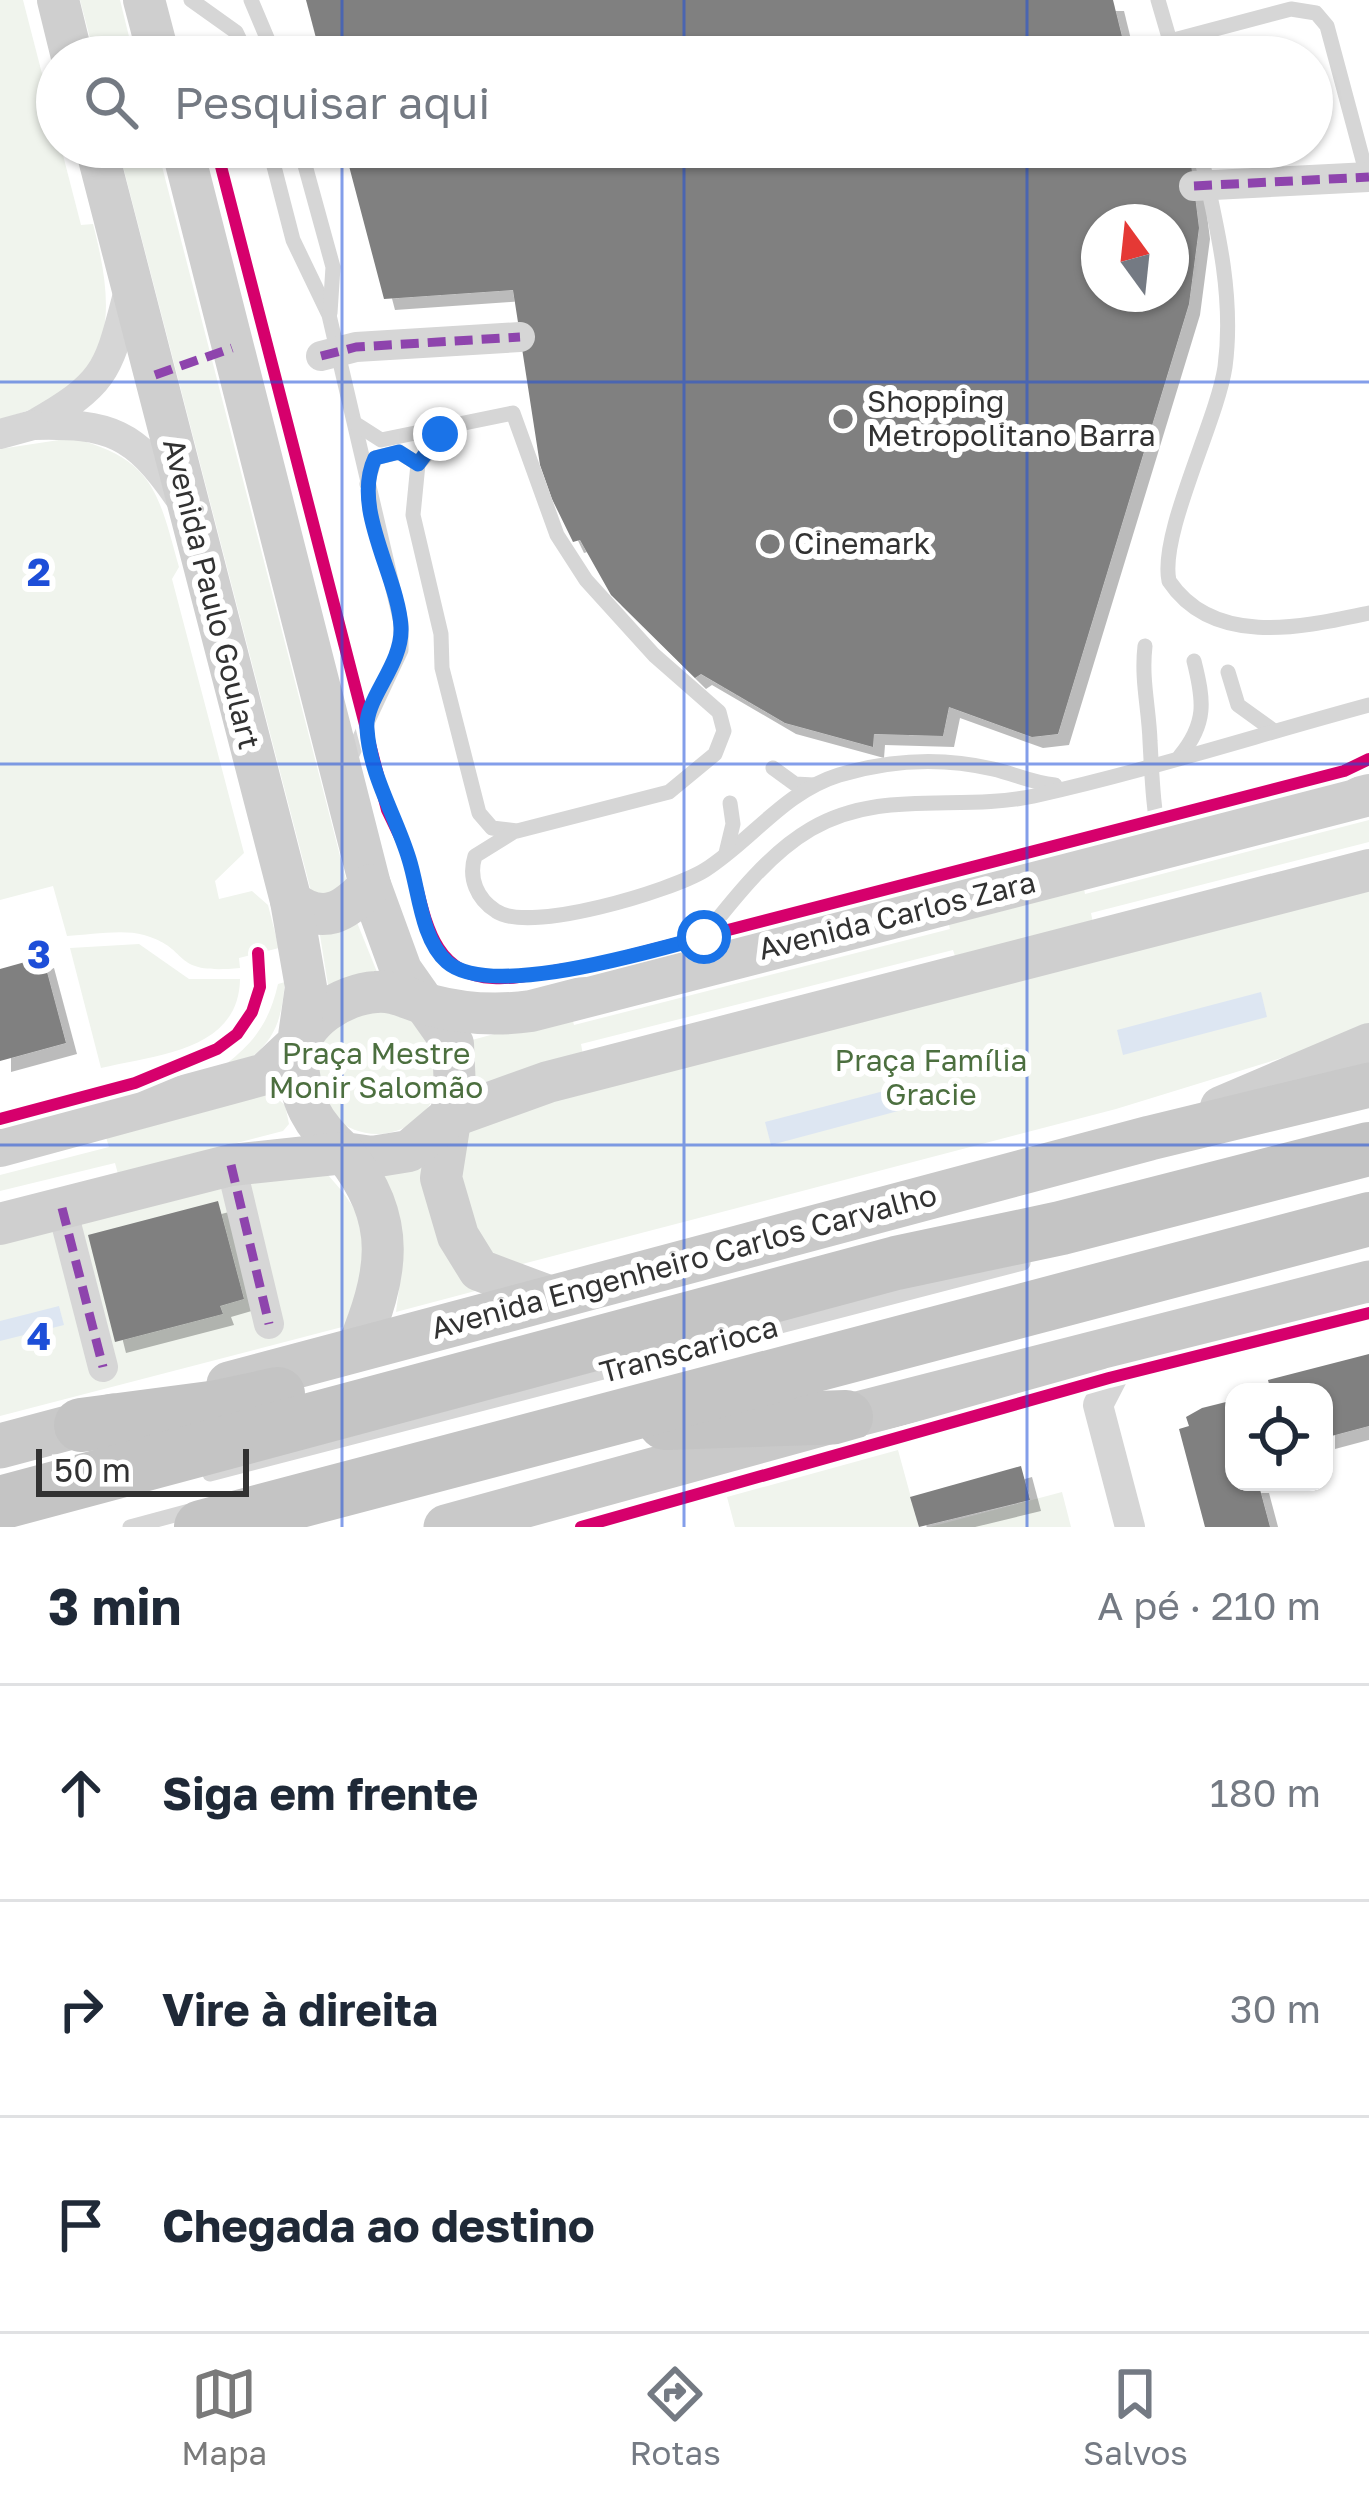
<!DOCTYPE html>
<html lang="pt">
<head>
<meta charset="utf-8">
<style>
  :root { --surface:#fff; --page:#f6f6f7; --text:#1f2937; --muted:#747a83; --line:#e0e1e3; --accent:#7a7a7a }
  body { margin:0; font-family:"Golos Text",sans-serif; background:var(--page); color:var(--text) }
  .controls { position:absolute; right:36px; bottom:36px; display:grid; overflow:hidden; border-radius:24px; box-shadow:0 3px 9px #0004 }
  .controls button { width:108px; height:108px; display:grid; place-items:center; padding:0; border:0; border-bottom:3px solid var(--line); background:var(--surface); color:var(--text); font:60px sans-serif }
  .compass { position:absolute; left:1081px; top:204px; width:108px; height:108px; border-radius:50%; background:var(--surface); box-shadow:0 3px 9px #0004; rotate:345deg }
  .scale { position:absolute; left:36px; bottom:30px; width:213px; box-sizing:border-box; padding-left:12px; border:6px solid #323232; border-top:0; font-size:33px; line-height:42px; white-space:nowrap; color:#323232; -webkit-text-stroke:9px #fff; paint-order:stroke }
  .stop { position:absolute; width:36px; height:36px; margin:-27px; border:9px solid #1a73e8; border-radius:50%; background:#fff }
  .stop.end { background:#1a73e8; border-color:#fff; box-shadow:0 3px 12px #0008 }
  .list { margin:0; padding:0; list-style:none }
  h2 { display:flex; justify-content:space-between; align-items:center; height:156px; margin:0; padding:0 48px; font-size:51px }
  h2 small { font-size:39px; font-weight:400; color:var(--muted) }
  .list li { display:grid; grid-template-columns:78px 1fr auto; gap:36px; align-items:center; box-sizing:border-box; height:216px; padding:0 48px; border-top:3px solid var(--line) }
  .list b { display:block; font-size:45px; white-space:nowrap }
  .list em { font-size:39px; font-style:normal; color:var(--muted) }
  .icon { flex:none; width:66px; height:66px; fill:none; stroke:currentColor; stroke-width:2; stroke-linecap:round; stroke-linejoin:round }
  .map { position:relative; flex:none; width:1369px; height:1527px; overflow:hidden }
  .search { position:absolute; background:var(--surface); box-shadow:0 3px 9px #0004; left:36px; right:36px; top:36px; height:132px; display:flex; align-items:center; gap:30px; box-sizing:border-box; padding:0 42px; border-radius:66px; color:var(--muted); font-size:45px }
  .sheet { height:804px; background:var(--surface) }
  nav { display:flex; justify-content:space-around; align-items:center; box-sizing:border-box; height:168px; border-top:3px solid var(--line); background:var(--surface); font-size:33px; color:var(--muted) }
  nav a { display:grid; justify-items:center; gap:6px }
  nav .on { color:var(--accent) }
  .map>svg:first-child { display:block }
  .green { fill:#f0f4ed }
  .water { fill:#dde6f2 }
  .building { fill:#808080; fill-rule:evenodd; filter:url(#shadow) }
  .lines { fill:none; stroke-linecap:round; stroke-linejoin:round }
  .lane { stroke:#d6d6d6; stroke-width:15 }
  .street { stroke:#d6d6d6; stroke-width:30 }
  .secondary { stroke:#cfcfcf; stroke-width:42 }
  .primary { stroke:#c9c9c9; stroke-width:45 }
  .highway { stroke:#c4c4c4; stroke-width:54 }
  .quiet { stroke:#8e44ad; stroke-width:9; stroke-dasharray:18 9; stroke-linecap:butt }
  .cycleway-casing { stroke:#fff; stroke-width:20 }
  .cycleway { stroke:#d6006c; stroke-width:12 }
  .route { stroke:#1a73e8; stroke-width:15 }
  .grid { fill:none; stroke:#1d4ed8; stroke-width:3; stroke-opacity:0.55 }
  .poi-dot { fill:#7a7a7a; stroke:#fff; stroke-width:4.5 }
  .labels { text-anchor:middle; stroke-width:12; stroke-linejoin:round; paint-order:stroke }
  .poi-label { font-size:30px; fill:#323232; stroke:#fff; text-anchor:start }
  .street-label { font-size:30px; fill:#323232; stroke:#fff }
  .park-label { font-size:30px; fill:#4c6f3f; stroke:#fff }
  .grid-label { font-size:39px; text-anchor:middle; font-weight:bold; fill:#1d4ed8; stroke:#fff; stroke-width:12; stroke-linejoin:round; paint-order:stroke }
</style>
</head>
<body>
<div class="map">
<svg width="1369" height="1527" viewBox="0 0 1369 1527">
  <defs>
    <filter id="shadow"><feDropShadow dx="11" dy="11" stdDeviation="0" flood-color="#0004"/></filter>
  </defs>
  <rect width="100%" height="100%" fill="#fff"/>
  <g class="green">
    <path d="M0,0H23L81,225L93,224C119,323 114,390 0,419Z"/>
    <path d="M80,0H120L134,57H95Z"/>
    <path d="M118,147H157L347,883L342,895H312Z"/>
    <path d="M72,438C154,459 158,492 179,567L172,579L244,853L215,881L219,899L252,891L268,905L279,948L239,958L240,968C168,975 193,949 144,935C122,929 90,935 67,936L53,886L0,900V449Z"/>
    <path d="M1369,820V842L1091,913L1093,923L956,959L953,950L581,1044L583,1055L476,1085L472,1040L571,1013L574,1025L950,929L947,917L1083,883L1085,894Z"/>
    <path d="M1369,885V1031L1116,1109L507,1268L479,1248L456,1157L464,1135L485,1116Z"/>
    <path d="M354,915L377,972L328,985L318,923Z"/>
    <path d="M139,944L189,979H240C239,1051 156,1055 101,1068L70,948Z"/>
    <path d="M285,982C281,1023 275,1042 240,1066L226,1064C255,1042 270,1020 278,984Z"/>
    <circle cx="377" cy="1072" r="62"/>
    <path d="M268,1091L285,1105L289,1124L283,1131L118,1174L115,1163L0,1191V1175L109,1147L105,1134Z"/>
    <path d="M426,1157C430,1212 435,1254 479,1290L396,1312L401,1274L373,1179Z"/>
    <path d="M280,1168L325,1172C382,1232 370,1256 346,1326L0,1416V1240Z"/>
    <path d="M898,1450L919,1527H735L727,1497Z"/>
    <path d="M1062,1492L1071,1527H930Z"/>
  </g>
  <g class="water">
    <path d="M1261,992L1267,1017L1123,1055L1117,1030Z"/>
    <path d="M907,1085L913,1107L771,1145L765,1122Z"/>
    <path d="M59,1306L64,1325L0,1341V1321Z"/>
  </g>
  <g class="building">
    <path d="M306,0H1113L1127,57H321Z"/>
    <path d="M344,147L1189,148L1199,228L1189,304L1058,734L1032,737L949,707L943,736L874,734L873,747L785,723L701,674L695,678L611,595L580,540L573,542L552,499L540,465L513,290L384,299ZM1099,222H1171V294H1099Z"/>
    <path d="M43,957L66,1043L0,1061V969Z"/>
    <path d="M218,1201L244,1299L220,1306L223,1314L115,1342L88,1235Z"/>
    <path d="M1369,1354V1426L1324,1438V1392H1271L1268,1380Z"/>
    <path d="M1234,1400V1482H1258L1270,1527H1205L1179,1429L1189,1426L1186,1417L1202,1408Z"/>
    <path d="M1021,1466L1030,1500L919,1527L910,1497Z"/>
  </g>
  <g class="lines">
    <g class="lane">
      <path d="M191,0L236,32L248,57"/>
      <path d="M251,0L275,57"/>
      <path d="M1158,0L1170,41"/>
      <path d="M1174,57L1170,41L1291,9L1316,13L1327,26L1368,179"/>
      <path d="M269,147L293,240L329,315L401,623V650L349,761"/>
      <path d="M300,147L333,267L330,313"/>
      <path d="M1199,147C1215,218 1235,293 1225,367C1217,421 1159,534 1169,581C1214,648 1303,627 1369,613"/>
      <path d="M356,424L381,440L513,413L557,535L586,580L654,655L719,712L724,731L715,754L669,792L517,831L492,828L479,813L442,668L441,634L413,515L418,464L399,452L375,458L367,484"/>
      <path d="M418,464L455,424"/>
      <path d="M1145,646C1141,680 1149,708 1150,741C1152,777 1153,810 1161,846"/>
      <path d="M1228,672L1238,705L1274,731"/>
      <path d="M1180,756C1207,723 1204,701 1194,661"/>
      <path d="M773,768L795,784L814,785"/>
      <path d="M512,833L475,856C468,878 477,899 496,911C529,934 671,891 705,870C752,840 784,792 839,775C889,760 942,757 993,769C1015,774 1032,783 1055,785"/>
      <path d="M726,853L733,824L730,803"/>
      <path d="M685,960C721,916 761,858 811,829C881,788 958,812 1034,796C1146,771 1258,735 1369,705"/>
      <path d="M210,1474L1023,1263"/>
      <path d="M130,1527L197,1509"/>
    </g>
    <g class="street">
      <path d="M1194,186L1369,177"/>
      <path d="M131,283C108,367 112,381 33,425C110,423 135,433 179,497"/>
      <path d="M321,356L356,347L520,337"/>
      <path d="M0,434L33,425"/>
      <path d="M231,1165L269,1324"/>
      <path d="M62,1208L103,1367"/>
      <path d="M1130,1527L1098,1405L1130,1343"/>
    </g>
    <g class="secondary">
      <path d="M58,0L72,57"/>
      <path d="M144,0L159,57"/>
      <path d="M182,147L370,885L401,970L453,1044L455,1089L441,1178L458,1236L479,1270L551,1297"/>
      <path d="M1369,795L531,1011C496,1016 464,1014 430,1005C411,1001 396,990 376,992C343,994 298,1021 298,1057C298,1100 313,1125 344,1153L372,1157L409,1151L448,1118L548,1082L1369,870"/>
      <path d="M291,901C323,926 345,912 370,885"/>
      <path d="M1221,1107L1369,1044"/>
      <path d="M0,1146L265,1074L298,1043L306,987L291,901L96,147"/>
      <path d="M0,1224L231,1165L344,1153C400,1221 387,1276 357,1350"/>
    </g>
    <g class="primary">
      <path d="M229,1384L1150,1138L1369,1085"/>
      <path d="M0,1446L113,1416"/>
      <path d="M446,1527L846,1417L1369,1283"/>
    </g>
    <g class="highway">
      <path d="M665,1423L846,1417"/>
      <path d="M81,1425L218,1407L278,1394"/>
      <path d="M0,1503L896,1263L1061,1228L1369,1149"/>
      <path d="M201,1527L1369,1219"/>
    </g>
    <g class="quiet">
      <path d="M1194,186L1369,177"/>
      <path d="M321,356L356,347L520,337"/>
      <path d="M155,375L232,348"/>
      <path d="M231,1165L269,1324"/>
      <path d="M62,1208L103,1367"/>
    </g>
    <g class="cycleway-casing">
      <g id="cycleway">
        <path d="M216,147L387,810C395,827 404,843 410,861C425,911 428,975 493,978C523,980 555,968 585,967L1344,771L1369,759"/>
        <path d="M0,1119L135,1083L217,1049L237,1034L252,1012L260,987L258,953"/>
        <path d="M581,1527L1109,1378L1369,1313"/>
      </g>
    </g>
    <use href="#cycleway" class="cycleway"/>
  </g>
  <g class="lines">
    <path class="route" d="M440,434L418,464L399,452L375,458C351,509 398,575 401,627C403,665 364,699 367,729C370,776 396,816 409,859C419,890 421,939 447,962C490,1000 650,951 704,937"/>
  </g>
  <path class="grid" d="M342,0V57M684,0V57M1027,0V57M342,147V1527M684,147V1527M1027,147V1527M0,382H1369M0,764H1369M0,1145H1369"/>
  <g class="poi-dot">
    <circle cx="843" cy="419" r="12"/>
    <circle cx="770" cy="544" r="12"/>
  </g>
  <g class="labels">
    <g class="poi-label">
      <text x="867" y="412">Shopping<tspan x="867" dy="34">Metropolitano Barra</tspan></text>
      <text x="794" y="554">Cinemark</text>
    </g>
    <g class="street-label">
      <text transform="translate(211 594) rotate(76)" y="10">Avenida Paulo Goulart</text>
      <text transform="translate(897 916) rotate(-14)" y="10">Avenida Carlos Zara</text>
      <text transform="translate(684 1262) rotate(-15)" y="10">Avenida Engenheiro Carlos Carvalho</text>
      <text transform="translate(689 1350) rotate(-15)" y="10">Transcarioca</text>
    </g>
    <g class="park-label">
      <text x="376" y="1064">Praça Mestre<tspan x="376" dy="34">Monir Salomão</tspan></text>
      <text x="931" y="1071">Praça Família<tspan x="931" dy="34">Gracie</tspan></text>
    </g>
  </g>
  <g class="grid-label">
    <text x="39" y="586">2</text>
    <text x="39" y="968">3</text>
    <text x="39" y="1350">4</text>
  </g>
</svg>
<div class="controls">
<button><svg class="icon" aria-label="locate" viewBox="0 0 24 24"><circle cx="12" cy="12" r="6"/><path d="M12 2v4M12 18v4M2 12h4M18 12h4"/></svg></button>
</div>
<svg class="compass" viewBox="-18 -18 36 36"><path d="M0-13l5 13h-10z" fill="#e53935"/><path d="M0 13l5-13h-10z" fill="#747a83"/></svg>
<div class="scale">50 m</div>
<div class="stop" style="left:704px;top:937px"></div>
<div class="stop end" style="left:440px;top:434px"></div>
<div class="search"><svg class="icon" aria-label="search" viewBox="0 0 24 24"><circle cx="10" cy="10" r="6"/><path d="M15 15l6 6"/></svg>Pesquisar aqui</div>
</div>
<section class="sheet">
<h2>3 min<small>A pé · 210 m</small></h2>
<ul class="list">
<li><svg class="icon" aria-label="ahead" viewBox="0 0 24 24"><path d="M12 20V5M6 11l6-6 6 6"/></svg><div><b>Siga em frente</b></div><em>180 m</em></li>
<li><svg class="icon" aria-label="right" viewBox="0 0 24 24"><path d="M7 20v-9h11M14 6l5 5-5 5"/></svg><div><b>Vire à direita</b></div><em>30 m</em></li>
<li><svg class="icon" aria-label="arrive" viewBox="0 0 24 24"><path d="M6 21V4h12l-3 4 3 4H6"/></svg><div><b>Chegada ao destino</b></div></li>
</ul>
</section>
<nav>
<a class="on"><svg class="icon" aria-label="map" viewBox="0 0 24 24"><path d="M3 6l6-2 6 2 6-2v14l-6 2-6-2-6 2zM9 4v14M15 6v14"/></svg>Mapa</a>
<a><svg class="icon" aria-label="directions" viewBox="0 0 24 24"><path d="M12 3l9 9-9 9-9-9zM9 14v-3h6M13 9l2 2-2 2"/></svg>Rotas</a>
<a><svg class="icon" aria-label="saved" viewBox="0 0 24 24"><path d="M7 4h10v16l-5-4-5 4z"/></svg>Salvos</a>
</nav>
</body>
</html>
